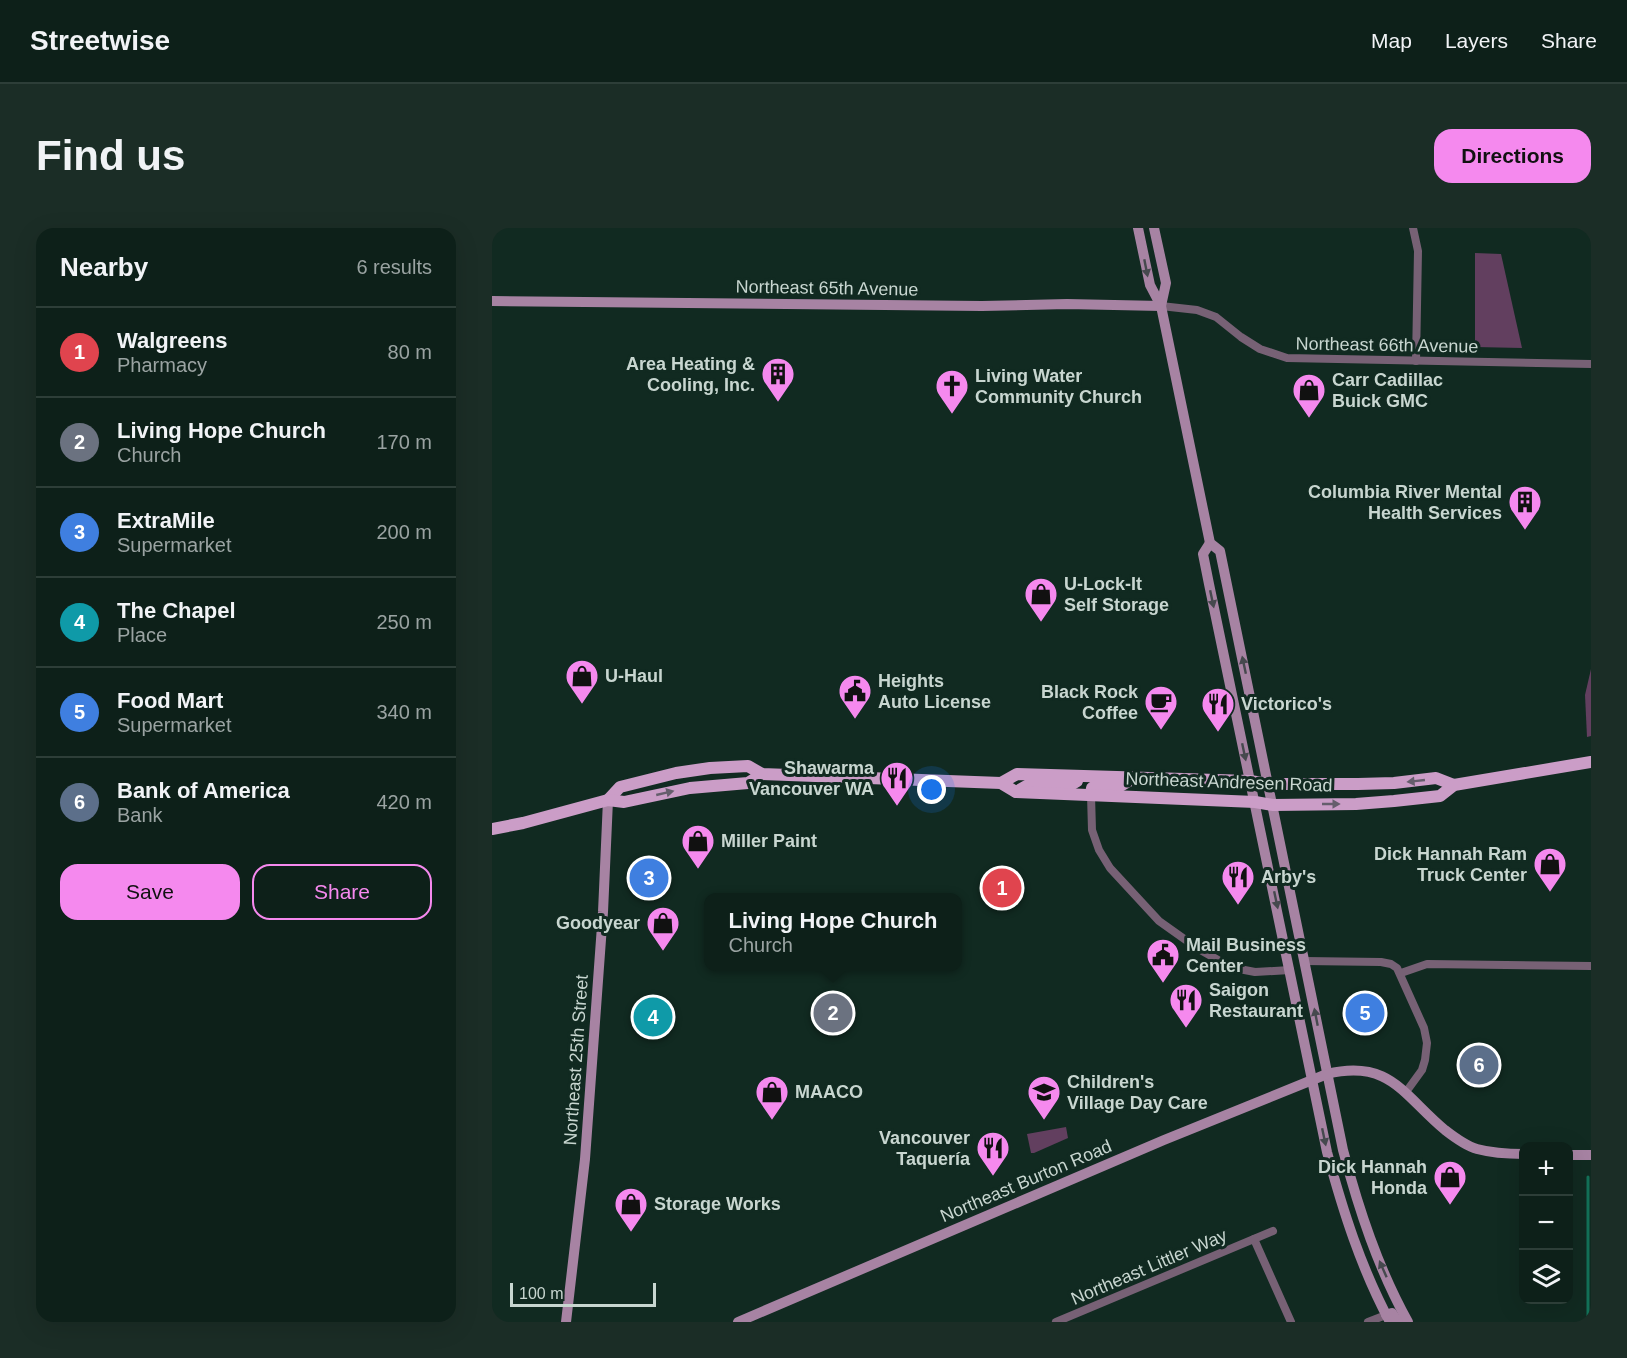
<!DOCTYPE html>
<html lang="en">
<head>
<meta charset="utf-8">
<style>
  :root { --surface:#0d2019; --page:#1b2d26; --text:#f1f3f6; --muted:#9aa3a2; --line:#2d3e38; --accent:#f589ee }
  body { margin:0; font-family:Helvetica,sans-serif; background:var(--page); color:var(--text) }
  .controls { position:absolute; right:18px; bottom:18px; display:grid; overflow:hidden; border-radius:12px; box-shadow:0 6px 24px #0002 }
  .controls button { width:54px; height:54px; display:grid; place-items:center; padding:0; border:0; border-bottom:2px solid var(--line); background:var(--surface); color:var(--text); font:30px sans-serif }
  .scale { position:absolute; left:18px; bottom:15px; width:146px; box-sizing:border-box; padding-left:6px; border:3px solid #c8d6d0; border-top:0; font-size:16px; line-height:21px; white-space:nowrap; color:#c8d6d0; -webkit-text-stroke:4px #112a21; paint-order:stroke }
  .you { position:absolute; left:440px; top:562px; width:21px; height:21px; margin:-15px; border:4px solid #fff; border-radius:50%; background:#1a73e8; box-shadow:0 0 0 9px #1a73e833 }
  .badge { display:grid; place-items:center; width:39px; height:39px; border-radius:50%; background:var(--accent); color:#fff; font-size:20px; font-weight:700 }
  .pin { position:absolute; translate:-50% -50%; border:3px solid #fff; box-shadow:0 2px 6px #0006 }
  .popup { position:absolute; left:212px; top:665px; width:258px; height:78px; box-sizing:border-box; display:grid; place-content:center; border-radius:12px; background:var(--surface); filter:drop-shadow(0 2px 4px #0005); font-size:20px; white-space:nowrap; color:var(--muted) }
  .popup b { font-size:22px; color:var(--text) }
  .popup::after { content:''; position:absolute; left:50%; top:100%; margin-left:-12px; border:12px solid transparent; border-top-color:var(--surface) }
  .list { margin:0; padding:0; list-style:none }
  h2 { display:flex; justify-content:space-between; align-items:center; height:78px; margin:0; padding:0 24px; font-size:26px }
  h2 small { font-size:20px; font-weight:400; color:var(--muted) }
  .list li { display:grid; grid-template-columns:39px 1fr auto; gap:18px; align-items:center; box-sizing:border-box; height:90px; padding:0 24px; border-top:2px solid var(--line) }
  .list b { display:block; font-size:22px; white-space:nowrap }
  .list p { margin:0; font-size:20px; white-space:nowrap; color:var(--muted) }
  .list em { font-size:20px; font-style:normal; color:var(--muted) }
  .actions { display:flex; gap:12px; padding:18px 24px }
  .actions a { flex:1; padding:14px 0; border:2px solid var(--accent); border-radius:18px; text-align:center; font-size:21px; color:var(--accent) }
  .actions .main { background:var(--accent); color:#111 }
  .icon { flex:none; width:33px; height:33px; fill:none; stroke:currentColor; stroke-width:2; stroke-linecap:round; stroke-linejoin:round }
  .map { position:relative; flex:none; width:1099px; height:1094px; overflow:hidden; border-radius:18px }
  header { display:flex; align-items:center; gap:36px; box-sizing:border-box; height:84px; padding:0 30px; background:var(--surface); border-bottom:2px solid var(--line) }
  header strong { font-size:28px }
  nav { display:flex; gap:33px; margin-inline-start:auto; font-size:21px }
  .intro { display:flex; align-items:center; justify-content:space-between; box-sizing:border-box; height:144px; padding:0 36px }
  h1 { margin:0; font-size:42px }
  .button { padding:15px 27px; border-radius:18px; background:var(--accent); color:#111; font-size:21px; font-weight:700 }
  main { display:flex; gap:36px; padding:0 36px }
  aside { flex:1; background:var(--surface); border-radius:18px; box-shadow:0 6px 24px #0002 }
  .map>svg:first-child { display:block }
  .green { fill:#623f5f }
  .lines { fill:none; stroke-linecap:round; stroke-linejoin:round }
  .stream { stroke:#137158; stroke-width:3 }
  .street { stroke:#776175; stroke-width:8 }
  .secondary { stroke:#a783a3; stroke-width:10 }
  .primary { stroke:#cb9dc7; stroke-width:12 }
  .oneway { fill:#46494e }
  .oneway2 { fill:#655e6c }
  .labels { text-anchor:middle; stroke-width:6; stroke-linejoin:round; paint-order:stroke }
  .street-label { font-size:18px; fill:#c8d6d0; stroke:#112a21 }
  .poi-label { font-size:18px; font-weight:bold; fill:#c8d6d0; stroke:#112a21; text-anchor:start }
</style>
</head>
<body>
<header>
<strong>Streetwise</strong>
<nav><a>Map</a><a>Layers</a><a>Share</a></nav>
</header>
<div class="intro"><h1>Find us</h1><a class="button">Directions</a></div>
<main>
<aside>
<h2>Nearby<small>6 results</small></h2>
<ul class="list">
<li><span class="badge" style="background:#e0444e">1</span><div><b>Walgreens</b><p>Pharmacy</p></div><em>80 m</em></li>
<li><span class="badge" style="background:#6b7280">2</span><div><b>Living Hope Church</b><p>Church</p></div><em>170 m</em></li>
<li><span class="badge" style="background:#3f7fe0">3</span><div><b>ExtraMile</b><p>Supermarket</p></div><em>200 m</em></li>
<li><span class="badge" style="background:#0f9aa8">4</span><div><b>The Chapel</b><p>Place</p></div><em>250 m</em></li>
<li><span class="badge" style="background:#3f7fe0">5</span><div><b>Food Mart</b><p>Supermarket</p></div><em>340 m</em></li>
<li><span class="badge" style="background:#5c6f8a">6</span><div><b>Bank of America</b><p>Bank</p></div><em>420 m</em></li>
</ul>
<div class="actions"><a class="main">Save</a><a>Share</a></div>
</aside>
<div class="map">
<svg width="1099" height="1094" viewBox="0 0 1099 1094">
  <rect width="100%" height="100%" fill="#112a21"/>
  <g class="green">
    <path d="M983,25L1009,26L1030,120L983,119Z"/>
    <path d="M1099,441V508L1095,509L1093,467Z"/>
    <path d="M574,899L576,910L542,925H539L535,906Z"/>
  </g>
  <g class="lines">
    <path class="stream" d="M1096,1090V949"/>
    <g class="street">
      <path d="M921,0L926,23L924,133"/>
      <path d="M669,78L705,82L724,89L749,109L768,121L795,130L1099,136"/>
      <path d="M599,567L600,602L607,622L618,640L667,693L705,720L726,732L742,740L763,744L798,742"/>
      <path d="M813,733L889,734L899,736L905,740L932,800L935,815L933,832L930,842L914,864"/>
      <path d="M909,745L935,736L1099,738"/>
      <path d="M762,1011L799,1094"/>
      <path d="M564,1094L781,1003"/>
      <path d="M876,1094L894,1087"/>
    </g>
    <g class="secondary">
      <path d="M646,0L658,57L669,78L718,315L728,323L851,922C867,982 886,1040 916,1094"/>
      <path d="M662,0L674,55L669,78"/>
      <path d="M0,73L490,78L575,76L669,78"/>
      <path d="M718,315L711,326L717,356L835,924C851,983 869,1040 898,1094"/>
      <path d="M1076,927H1099"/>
      <path d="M894,1087L900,1085L906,1094"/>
      <path d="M74,1094L93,931L111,684L116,572"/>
      <path d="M246,1094L672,912L835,846C898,831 911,867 953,902C962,909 974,918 985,921C1000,925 1016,926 1032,926"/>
    </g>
    <g class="primary">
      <path d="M509,555L525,546L758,553L777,556H866L902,555L944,550L962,557"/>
      <path d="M524,564L538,556H580L585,553L586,548"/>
      <path d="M599,567L600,560L603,558H628L642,550"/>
      <path d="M116,572L128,559L184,545L218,540L256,538L270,546L509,555L524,564L763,574L781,577L864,576L902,573L948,568L962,557L1099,534"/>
      <path d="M0,601L31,595L116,572L132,574L198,560L256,555L270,546"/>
    </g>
  </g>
  <defs><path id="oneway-solid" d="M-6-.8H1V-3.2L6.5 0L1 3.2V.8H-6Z" transform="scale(1.5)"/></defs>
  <g class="oneway">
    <use href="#oneway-solid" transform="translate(654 40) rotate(79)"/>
    <use href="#oneway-solid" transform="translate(720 371) rotate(78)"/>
    <use href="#oneway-solid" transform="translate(752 437) rotate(-102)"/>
    <use href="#oneway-solid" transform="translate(752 524) rotate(78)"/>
    <use href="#oneway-solid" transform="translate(784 672) rotate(78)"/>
    <use href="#oneway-solid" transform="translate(824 789) rotate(-101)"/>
    <use href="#oneway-solid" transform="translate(832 909) rotate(78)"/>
    <use href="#oneway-solid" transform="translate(891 1041) rotate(-114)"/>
  </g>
  <g class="oneway2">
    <use href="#oneway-solid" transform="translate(924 553) rotate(174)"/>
    <use href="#oneway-solid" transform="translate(173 565) rotate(-13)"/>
    <use href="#oneway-solid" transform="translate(839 576)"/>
  </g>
  <defs>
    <g id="building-pin" transform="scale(1.725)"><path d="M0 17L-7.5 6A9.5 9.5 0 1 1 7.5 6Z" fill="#f589ee" stroke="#112a21"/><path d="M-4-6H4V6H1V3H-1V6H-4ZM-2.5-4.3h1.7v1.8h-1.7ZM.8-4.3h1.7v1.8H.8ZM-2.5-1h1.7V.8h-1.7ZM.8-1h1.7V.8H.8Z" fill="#111"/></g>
    <g id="church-pin" transform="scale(1.725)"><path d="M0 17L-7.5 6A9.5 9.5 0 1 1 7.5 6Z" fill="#f589ee" stroke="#112a21"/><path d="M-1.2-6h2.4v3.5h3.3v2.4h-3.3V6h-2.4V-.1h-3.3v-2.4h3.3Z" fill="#111"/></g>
    <g id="shop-pin" transform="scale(1.725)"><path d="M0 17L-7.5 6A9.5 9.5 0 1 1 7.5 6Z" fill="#f589ee" stroke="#112a21"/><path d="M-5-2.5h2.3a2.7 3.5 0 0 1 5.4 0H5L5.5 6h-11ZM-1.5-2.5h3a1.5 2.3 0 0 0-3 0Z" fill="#111"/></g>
    <g id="civic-pin" transform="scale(1.725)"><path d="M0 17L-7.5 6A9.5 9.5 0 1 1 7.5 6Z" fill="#f589ee" stroke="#112a21"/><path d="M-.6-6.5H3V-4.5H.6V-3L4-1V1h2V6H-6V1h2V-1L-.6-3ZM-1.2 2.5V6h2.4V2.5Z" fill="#111"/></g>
    <g id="cafe-pin" transform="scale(1.725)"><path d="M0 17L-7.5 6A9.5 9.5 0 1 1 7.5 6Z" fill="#f589ee" stroke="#112a21"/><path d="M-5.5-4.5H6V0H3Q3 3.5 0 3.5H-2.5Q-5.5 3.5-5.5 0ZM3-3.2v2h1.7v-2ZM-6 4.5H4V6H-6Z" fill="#111"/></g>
    <g id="restaurant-pin" transform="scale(1.725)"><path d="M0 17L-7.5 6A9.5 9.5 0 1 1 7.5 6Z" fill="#f589ee" stroke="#112a21"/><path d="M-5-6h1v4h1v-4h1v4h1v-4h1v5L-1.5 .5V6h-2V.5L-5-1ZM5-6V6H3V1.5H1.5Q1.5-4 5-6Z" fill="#111"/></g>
    <g id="school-pin" transform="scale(1.725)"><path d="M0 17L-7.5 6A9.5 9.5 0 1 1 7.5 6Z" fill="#f589ee" stroke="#112a21"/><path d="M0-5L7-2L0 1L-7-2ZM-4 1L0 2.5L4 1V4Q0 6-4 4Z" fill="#111"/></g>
  </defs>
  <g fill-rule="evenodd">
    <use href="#building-pin" x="286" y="146"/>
    <use href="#church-pin" x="460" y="158"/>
    <use href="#shop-pin" x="817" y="162"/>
    <use href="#building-pin" x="1033" y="274"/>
    <use href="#shop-pin" x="549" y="366"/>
    <use href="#shop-pin" x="90" y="448"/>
    <use href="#civic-pin" x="363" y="463"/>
    <use href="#cafe-pin" x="669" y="474"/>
    <use href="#restaurant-pin" x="726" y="476"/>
    <use href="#restaurant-pin" x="405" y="550"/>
    <use href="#shop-pin" x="206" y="613"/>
    <use href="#shop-pin" x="1058" y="636"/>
    <use href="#restaurant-pin" x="746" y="649"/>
    <use href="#shop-pin" x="171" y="695"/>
    <use href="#civic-pin" x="671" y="727"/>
    <use href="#restaurant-pin" x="694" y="772"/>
    <use href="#shop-pin" x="280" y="864"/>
    <use href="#school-pin" x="552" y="864"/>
    <use href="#restaurant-pin" x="501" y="920"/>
    <use href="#shop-pin" x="958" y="949"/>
    <use href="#shop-pin" x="139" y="976"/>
  </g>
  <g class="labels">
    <g class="street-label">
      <text transform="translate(335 60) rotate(1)" y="6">Northeast 65th Avenue</text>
      <text transform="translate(895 117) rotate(1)" y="6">Northeast 66th Avenue</text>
      <text transform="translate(737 554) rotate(2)" y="6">Northeast Andresen Road</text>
      <text transform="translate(84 832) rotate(-86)" y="6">Northeast 25th Street</text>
      <text transform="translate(534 953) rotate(-23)" y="6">Northeast Burton Road</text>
      <text transform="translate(657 1039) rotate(-23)" y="6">Northeast Littler Way</text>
    </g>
    <g class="poi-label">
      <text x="263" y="142" text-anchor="end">Area Heating &amp;<tspan x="263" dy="21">Cooling, Inc.</tspan></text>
      <text x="483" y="154">Living Water<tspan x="483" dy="21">Community Church</tspan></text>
      <text x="840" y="158">Carr Cadillac<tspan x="840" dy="21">Buick GMC</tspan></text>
      <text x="1010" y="270" text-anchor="end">Columbia River Mental<tspan x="1010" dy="21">Health Services</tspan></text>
      <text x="572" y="362">U-Lock-It<tspan x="572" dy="21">Self Storage</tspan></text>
      <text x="113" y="454">U-Haul</text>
      <text x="386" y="459">Heights<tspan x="386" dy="21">Auto License</tspan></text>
      <text x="646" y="470" text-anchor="end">Black Rock<tspan x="646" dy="21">Coffee</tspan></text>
      <text x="749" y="482">Victorico's</text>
      <text x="382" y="546" text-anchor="end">Shawarma<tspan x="382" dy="21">Vancouver WA</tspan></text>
      <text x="229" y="619">Miller Paint</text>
      <text x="1035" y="632" text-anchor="end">Dick Hannah Ram<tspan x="1035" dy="21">Truck Center</tspan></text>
      <text x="769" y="655">Arby's</text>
      <text x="148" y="701" text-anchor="end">Goodyear</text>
      <text x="694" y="723">Mail Business<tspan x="694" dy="21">Center</tspan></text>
      <text x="717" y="768">Saigon<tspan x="717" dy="21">Restaurant</tspan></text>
      <text x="575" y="860">Children's<tspan x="575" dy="21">Village Day Care</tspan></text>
      <text x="303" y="870">MAACO</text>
      <text x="478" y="916" text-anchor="end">Vancouver<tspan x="478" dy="21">Taquería</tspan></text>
      <text x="935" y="945" text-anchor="end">Dick Hannah<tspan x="935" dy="21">Honda</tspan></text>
      <text x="162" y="982">Storage Works</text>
    </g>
  </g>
</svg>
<div class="controls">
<button>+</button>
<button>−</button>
<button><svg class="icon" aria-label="layers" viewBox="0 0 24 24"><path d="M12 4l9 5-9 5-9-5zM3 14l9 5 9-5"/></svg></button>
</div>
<div class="scale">100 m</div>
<div class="you"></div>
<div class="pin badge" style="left:510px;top:660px;background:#e0444e">1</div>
<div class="pin badge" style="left:341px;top:785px;background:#6b7280">2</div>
<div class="popup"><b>Living Hope Church</b>Church</div>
<div class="pin badge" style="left:157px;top:650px;background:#3f7fe0">3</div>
<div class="pin badge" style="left:161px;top:789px;background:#0f9aa8">4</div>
<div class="pin badge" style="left:873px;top:785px;background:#3f7fe0">5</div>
<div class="pin badge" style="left:987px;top:837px;background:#5c6f8a">6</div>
</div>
</main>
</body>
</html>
